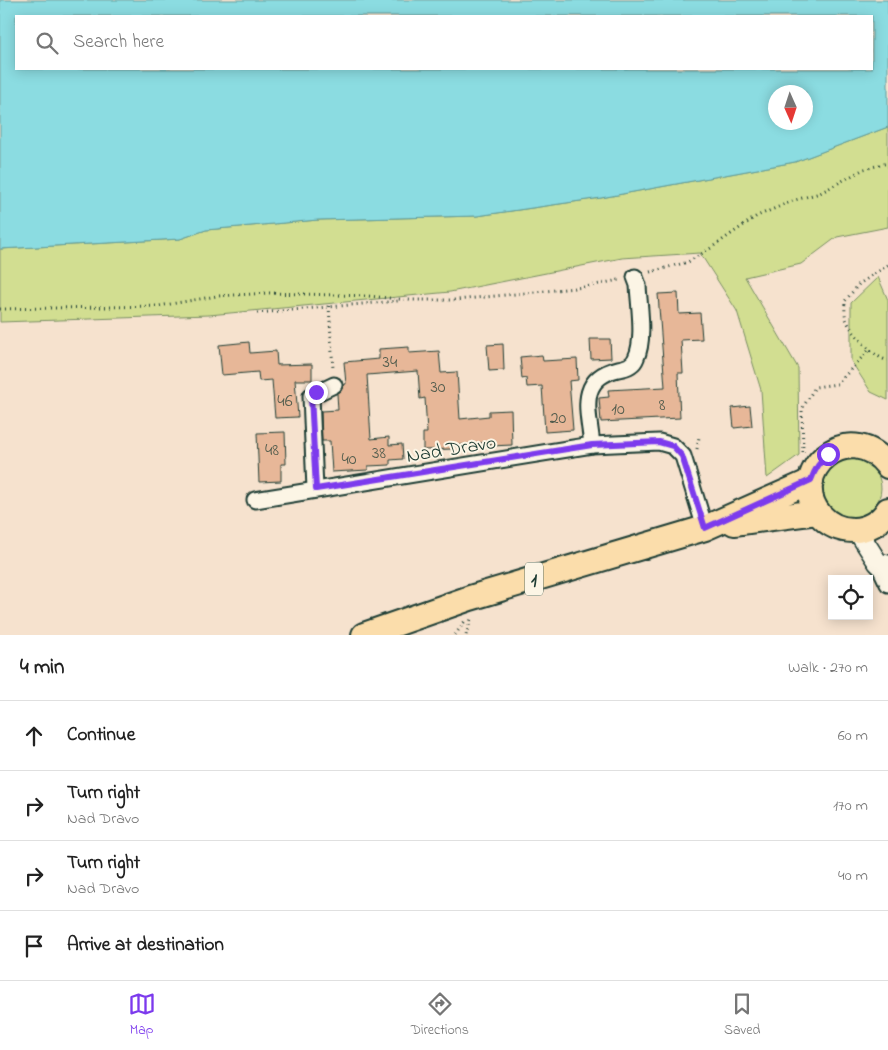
<!DOCTYPE html>
<html lang="en">
<head>
<meta charset="utf-8">
<style>
  :root { --surface:#fff; --page:#f6f6f6; --text:#222; --muted:#767676; --line:#e0e0e0; --accent:#7c3aed }
  body { margin:0; font-family:"Indie Flower",sans-serif; background:var(--page); color:var(--text) }
  .controls { position:absolute; right:15px; bottom:15px; display:grid; overflow:hidden; border-radius:0px; box-shadow:0 2px 12px #0003 }
  .controls button { width:45px; height:45px; display:grid; place-items:center; padding:0; border:0; border-bottom:1px solid var(--line); background:var(--surface); color:var(--text); font:25px sans-serif }
  .compass { position:absolute; left:768px; top:85px; width:45px; height:45px; border-radius:50%; background:var(--surface); box-shadow:0 2px 12px #0003; rotate:177deg }
  .stop { position:absolute; width:15px; height:15px; margin:-11px; border:4px solid #7c3aed; border-radius:50%; background:#fff }
  .stop.end { background:#7c3aed; border-color:#fff; box-shadow:0 1px 5px #0008 }
  .list { margin:0; padding:0; list-style:none }
  h2 { display:flex; justify-content:space-between; align-items:center; height:65px; margin:0; padding:0 20px; font-size:21px }
  h2 small { font-size:16px; font-weight:400; color:var(--muted) }
  .list li { display:grid; grid-template-columns:32px 1fr auto; gap:15px; align-items:center; box-sizing:border-box; height:70px; padding:0 20px; border-top:1px solid var(--line) }
  .list b { display:block; font-size:19px; white-space:nowrap }
  .list p { margin:0; font-size:16px; white-space:nowrap; color:var(--muted) }
  .list em { font-size:16px; font-style:normal; color:var(--muted) }
  .icon { flex:none; width:28px; height:28px; fill:none; stroke:currentColor; stroke-width:2; stroke-linecap:round; stroke-linejoin:round }
  .map { position:relative; flex:none; width:888px; height:635px; overflow:hidden }
  .search { position:absolute; background:var(--surface); box-shadow:0 2px 12px #0003; left:15px; right:15px; top:15px; height:55px; display:flex; align-items:center; gap:12px; box-sizing:border-box; padding:0 18px; border-radius:0px; color:var(--muted); font-size:19px }
  .sheet { height:345px; background:var(--surface) }
  nav { display:flex; justify-content:space-around; align-items:center; box-sizing:border-box; height:70px; border-top:1px solid var(--line); background:var(--surface); font-size:14px; color:var(--muted) }
  nav a { display:grid; justify-items:center; gap:2px }
  nav .on { color:var(--accent) }
  .map>svg:first-child { display:block }
  .green { fill:#d2de91; stroke:#788e62 }
  .water { fill:#8bdce1; stroke:#609c9c; fill-rule:evenodd }
  .building { fill:#e7b798; stroke:#1f3d34 }
  .lines { fill:none; stroke-linecap:round; stroke-linejoin:round }
  .minor-casing { stroke:#1f3d34; stroke-width:19 }
  .tertiary-casing { stroke:#1f3d34; stroke-width:22 }
  .primary-casing { stroke:#1f3d34; stroke-width:28 }
  .path { stroke:#1f3d34; stroke-width:3; stroke-dasharray:1 4; stroke-linecap:butt }
  .minor { stroke:#fcf5e5; stroke-width:15 }
  .tertiary { stroke:#fcf5e5; stroke-width:19 }
  .primary { stroke:#fbddab; stroke-width:24 }
  .route { stroke:#7c3aed; stroke-width:6 }
  .labels { text-anchor:middle; stroke-width:4; stroke-linejoin:round; paint-order:stroke }
  .number-label { font-size:18px; fill:#515c4d }
  .shield { fill:#fcf5e5; stroke:#617469; stroke-width:1 }
  .shield-label { font-size:19px; font-weight:bold; fill:#1f3d34 }
  .street-label { font-size:20px; fill:#1f3d34; stroke:#fcf5e5 }
</style>
</head>
<body>
<div class="map">
<svg width="888" height="635" viewBox="0 0 888 635">
  <rect width="100%" height="100%" fill="#f6e2ce"/>
  <filter id="ink" filterUnits="userSpaceOnUse"><feTurbulence type="fractalNoise" baseFrequency=".02" numOctaves="2"/><feDisplacementMap in="SourceGraphic" scale="10" xChannelSelector="R" yChannelSelector="G"/><feConvolveMatrix kernelMatrix="1 2 1 2 8 2 1 2 1" color-interpolation-filters="sRGB"/></filter>
  <g filter="url(#ink)">
    <g class="green">
      <path d="M888,127V227L837,237L801,264L745,277L798,368L799,455L767,478L761,390L737,311L700,253L622,258L450,292L209,315L0,322V249L180,239L206,230L318,220L477,216L601,198L795,162Z"/>
      <path d="M878,277L888,300V400L871,392L851,361V303Z"/>
      <circle cx="852" cy="488" r="29"/>
    </g>
    <path class="water" d="M0,0H888V127L795,162L601,198L477,216L318,220L206,230L180,239L0,249ZM16,16H872V69H16ZM776,92H806V122H776Z"/>
    <g class="building">
      <path d="M678,293L679,314L700,313L702,339L681,340L683,373H678L680,418L601,422L599,398L609,397L608,390L665,387L658,294Z"/>
      <path d="M590,339H610L611,358L591,359Z"/>
      <path d="M249,342L250,353L276,351L277,365L312,364V380H295L298,417L275,418L272,380L259,381L258,372L222,375L219,345Z"/>
      <path d="M503,344L504,370L489,371L487,345Z"/>
      <path d="M409,347V353L439,351L441,373L457,372L460,419L489,416V411L511,410L512,445L491,446L490,442L451,446L452,449L423,450V433H427L425,398L420,399L418,371L367,375L371,439L389,437V445L402,444L403,459L390,460V465L368,466V470L332,472L330,441H322L321,411L338,410L337,394L341,391L343,385L346,384L344,362L379,359V349Z"/>
      <path d="M542,355L543,361L577,359L578,380L569,381L573,430L545,432L542,386L527,387L526,378L522,379L520,357Z"/>
      <path d="M750,406L752,426L734,428L732,408Z"/>
      <path d="M285,432L286,464H281V481L259,482L257,433Z"/>
    </g>
    <g class="lines">
      <g class="minor-casing">
        <g id="minor">
          <path d="M592,445C589,413 576,379 618,369C626,368 633,366 636,358C645,339 639,306 638,285L635,277"/>
          <path d="M315,489L311,396L334,385"/>
          <path d="M255,500L592,445L659,442L673,446L683,456L705,528"/>
          <path d="M878,563L888,584"/>
        </g>
      </g>
      <g class="tertiary-casing">
        <path id="tertiary" d="M857,530L878,563L888,565"/>
      </g>
      <g class="primary-casing">
        <g id="primary">
          <path d="M888,466C848,415 785,474 820,515C829,525 840,530 853,530C867,530 881,522 888,510"/>
          <path d="M734,523L817,512"/>
          <path d="M364,635L470,598L705,528L811,481"/>
        </g>
      </g>
      <g class="path">
        <path d="M888,265L859,284L845,301C845,307 844,315 847,321C851,332 876,360 888,360"/>
        <path d="M650,272L688,262L711,248L757,216L795,200L820,193L864,169L888,163"/>
        <path d="M329,306L333,369"/>
        <path d="M0,309L159,306L217,296L270,293L368,296L408,300H456L585,287L619,280"/>
        <path d="M257,313L398,301"/>
        <path d="M697,449L699,437"/>
        <path d="M803,452L802,409L815,387L837,384L869,350"/>
        <path d="M455,635L465,621"/>
        <path d="M466,635L471,619"/>
      </g>
      <use href="#minor" class="minor"/>
      <use href="#tertiary" class="tertiary"/>
      <use href="#primary" class="primary"/>
    </g>
  </g>
  <g class="lines" filter="url(#ink)">
    <path class="route" d="M316,392L311,396L316,489L592,445L659,442L673,446L682,456L705,528L811,480C815,469 819,462 828,454"/>
  </g>
  <g class="labels">
    <g class="number-label">
      <text x="390" y="367">34</text>
      <text x="438" y="392">30</text>
      <text x="285" y="406">46</text>
      <text x="662" y="410">8</text>
      <text x="618" y="414">10</text>
      <text x="558" y="423">20</text>
      <text x="272" y="455">48</text>
      <text x="379" y="458">38</text>
      <text x="349" y="464">40</text>
    </g>
    <rect class="shield" x="525" y="562.5" width="18" height="33" rx="4"/>
    <g class="shield-label">
      <text x="534" y="586">1</text>
    </g>
    <g class="street-label">
      <text transform="translate(451 448) rotate(-9)" y="7">Nad Dravo</text>
    </g>
  </g>
</svg>
<div class="controls">
<button><svg class="icon" aria-label="locate" viewBox="0 0 24 24"><circle cx="12" cy="12" r="6"/><path d="M12 2v4M12 18v4M2 12h4M18 12h4"/></svg></button>
</div>
<svg class="compass" viewBox="-18 -18 36 36"><path d="M0-13l5 13h-10z" fill="#e53935"/><path d="M0 13l5-13h-10z" fill="#767676"/></svg>
<div class="stop" style="left:828px;top:454px"></div>
<div class="stop end" style="left:316px;top:392px"></div>
<div class="search"><svg class="icon" aria-label="search" viewBox="0 0 24 24"><circle cx="10" cy="10" r="6"/><path d="M15 15l6 6"/></svg>Search here</div>
</div>
<section class="sheet">
<h2>4 min<small>Walk · 270 m</small></h2>
<ul class="list">
<li><svg class="icon" aria-label="ahead" viewBox="0 0 24 24"><path d="M12 20V5M6 11l6-6 6 6"/></svg><div><b>Continue</b></div><em>60 m</em></li>
<li><svg class="icon" aria-label="right" viewBox="0 0 24 24"><path d="M7 20v-9h11M14 6l5 5-5 5"/></svg><div><b>Turn right</b><p>Nad Dravo</p></div><em>170 m</em></li>
<li><svg class="icon" aria-label="right" viewBox="0 0 24 24"><path d="M7 20v-9h11M14 6l5 5-5 5"/></svg><div><b>Turn right</b><p>Nad Dravo</p></div><em>40 m</em></li>
<li><svg class="icon" aria-label="arrive" viewBox="0 0 24 24"><path d="M6 21V4h12l-3 4 3 4H6"/></svg><div><b>Arrive at destination</b></div></li>
</ul>
</section>
<nav>
<a class="on"><svg class="icon" aria-label="map" viewBox="0 0 24 24"><path d="M3 6l6-2 6 2 6-2v14l-6 2-6-2-6 2zM9 4v14M15 6v14"/></svg>Map</a>
<a><svg class="icon" aria-label="directions" viewBox="0 0 24 24"><path d="M12 3l9 9-9 9-9-9zM9 14v-3h6M13 9l2 2-2 2"/></svg>Directions</a>
<a><svg class="icon" aria-label="saved" viewBox="0 0 24 24"><path d="M7 4h10v16l-5-4-5 4z"/></svg>Saved</a>
</nav>
</body>
</html>
